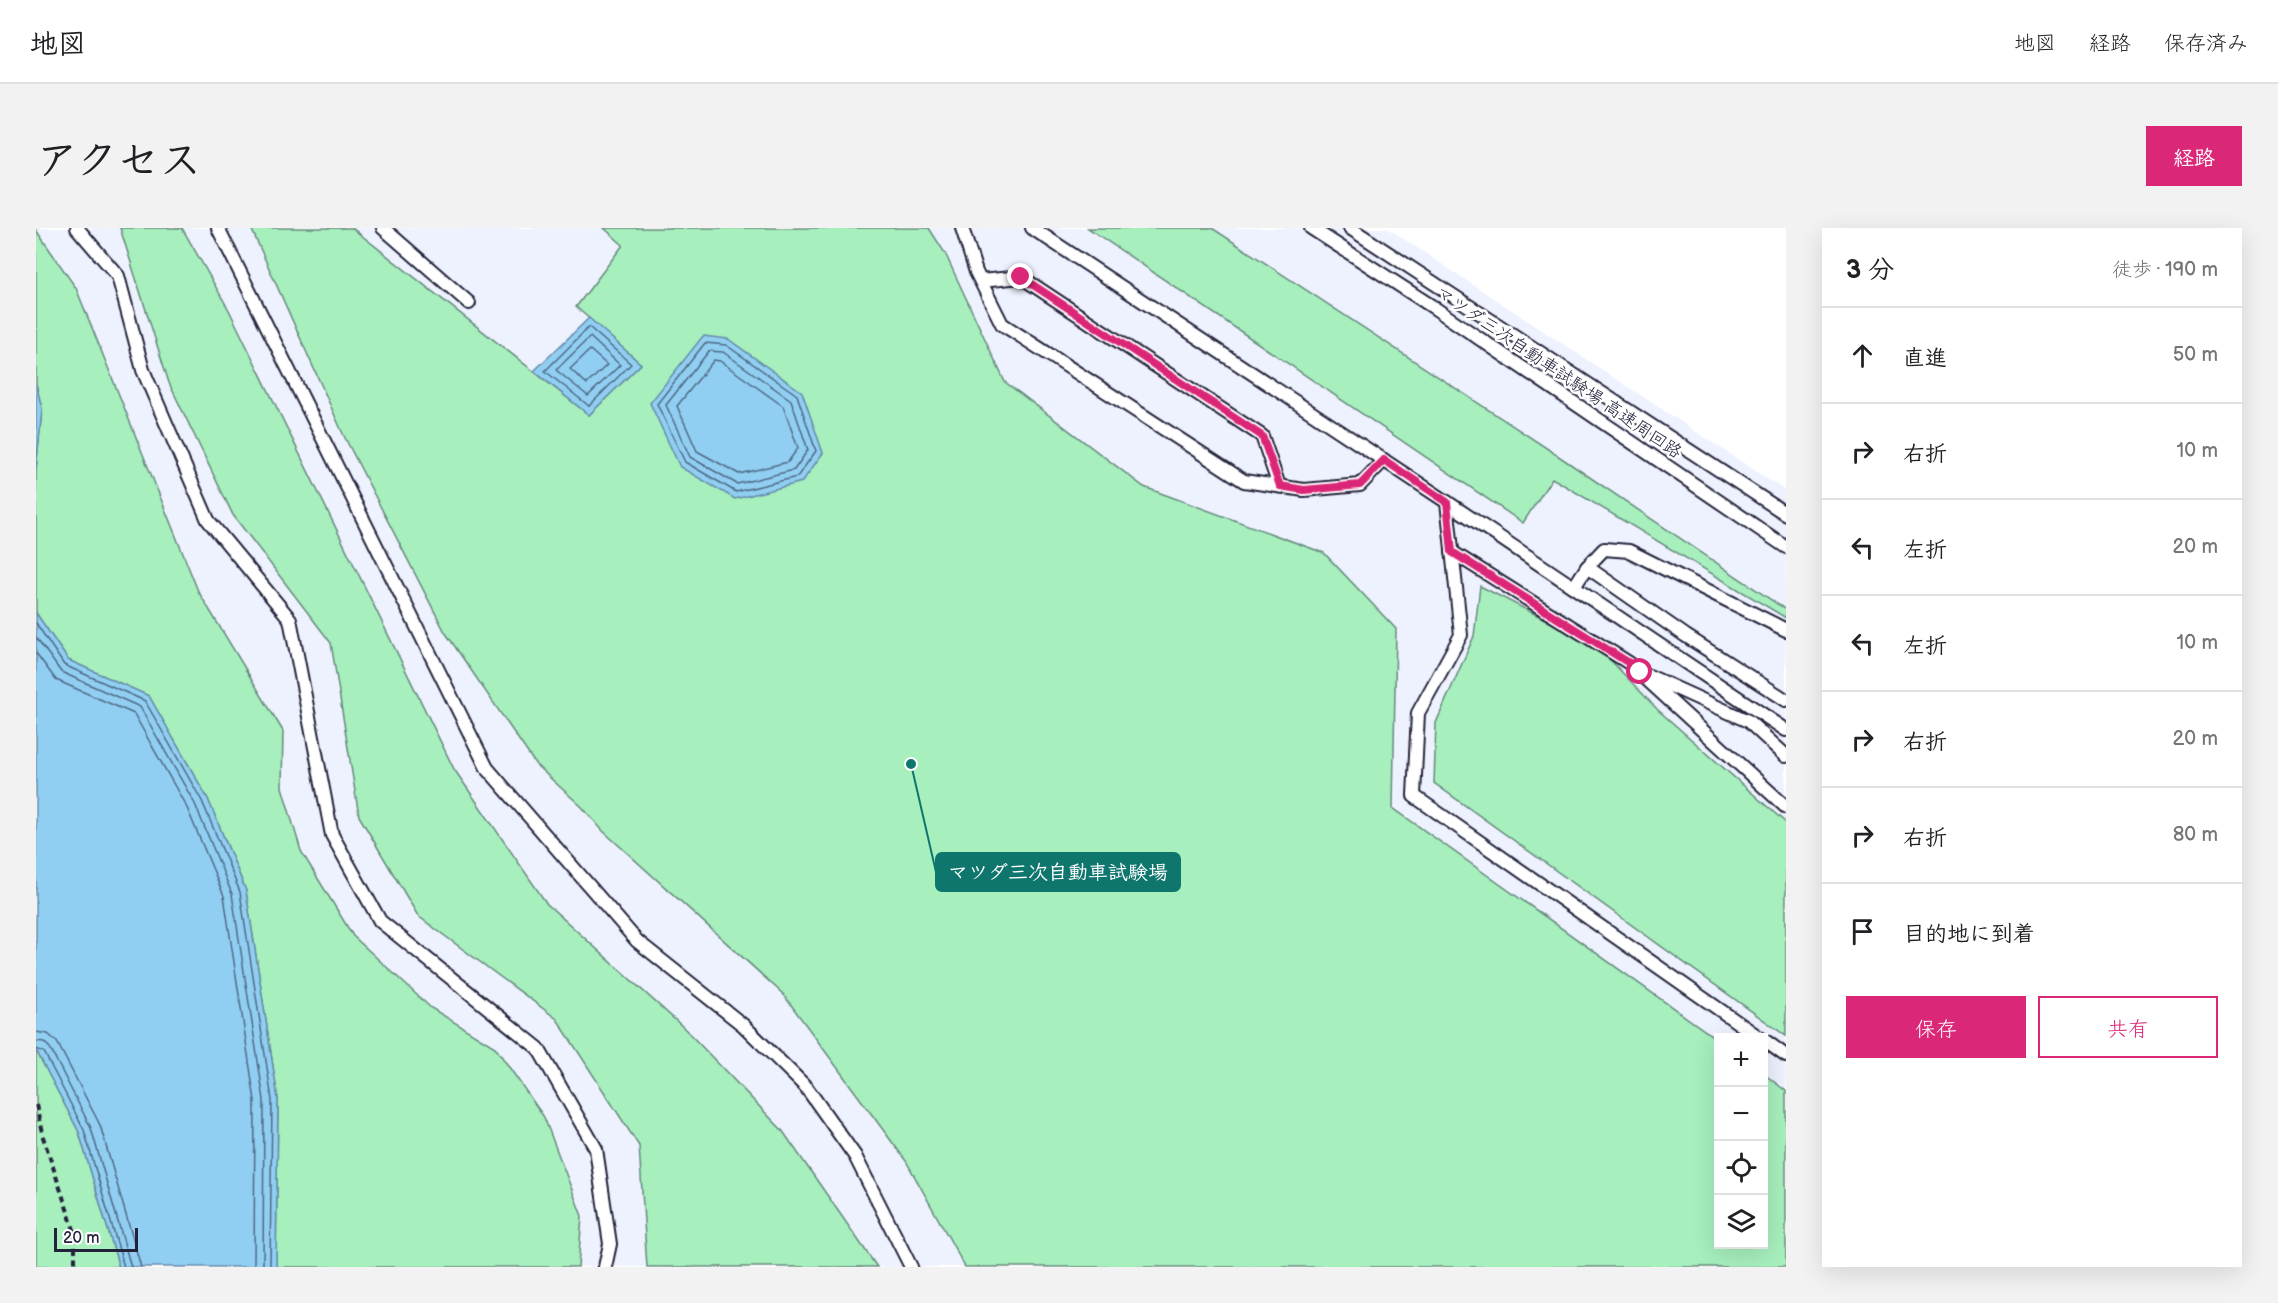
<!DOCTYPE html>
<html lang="ja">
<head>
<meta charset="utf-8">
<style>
  :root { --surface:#fff; --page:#f2f2f2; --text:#202124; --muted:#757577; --line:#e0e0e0; --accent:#db2777 }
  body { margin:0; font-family:"Balsamiq Sans","Klee One",sans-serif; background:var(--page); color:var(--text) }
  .controls { position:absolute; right:18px; bottom:18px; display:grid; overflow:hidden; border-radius:0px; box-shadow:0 6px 24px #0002 }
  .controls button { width:54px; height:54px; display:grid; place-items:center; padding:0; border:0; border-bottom:2px solid var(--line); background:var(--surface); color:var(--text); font:30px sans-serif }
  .scale { position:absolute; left:18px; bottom:15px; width:84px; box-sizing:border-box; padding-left:6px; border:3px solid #22223b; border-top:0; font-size:16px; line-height:21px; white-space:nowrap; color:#22223b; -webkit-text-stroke:4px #fff; paint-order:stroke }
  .stop { position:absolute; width:18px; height:18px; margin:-14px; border:4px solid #db2777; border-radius:50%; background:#fff }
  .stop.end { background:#db2777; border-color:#fff; box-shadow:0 2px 6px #0008 }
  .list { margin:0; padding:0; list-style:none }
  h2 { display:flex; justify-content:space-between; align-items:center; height:78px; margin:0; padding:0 24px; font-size:26px }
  h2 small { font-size:20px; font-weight:400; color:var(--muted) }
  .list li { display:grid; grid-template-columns:39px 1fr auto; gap:18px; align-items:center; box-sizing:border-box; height:96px; padding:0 24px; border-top:2px solid var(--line) }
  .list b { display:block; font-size:22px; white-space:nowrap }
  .list em { font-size:20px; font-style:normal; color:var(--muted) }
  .actions { display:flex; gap:12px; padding:18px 24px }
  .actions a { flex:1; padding:14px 0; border:2px solid var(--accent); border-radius:0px; text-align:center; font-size:21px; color:var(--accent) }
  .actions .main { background:var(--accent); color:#fff }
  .icon { flex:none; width:33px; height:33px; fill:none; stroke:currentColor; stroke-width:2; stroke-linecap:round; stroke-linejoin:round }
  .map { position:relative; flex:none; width:1750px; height:1039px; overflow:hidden; border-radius:0px }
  header { display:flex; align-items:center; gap:36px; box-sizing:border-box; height:84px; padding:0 30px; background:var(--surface); border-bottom:2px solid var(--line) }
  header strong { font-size:28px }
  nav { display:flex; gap:33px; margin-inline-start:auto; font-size:21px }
  .intro { display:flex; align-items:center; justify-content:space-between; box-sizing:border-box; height:144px; padding:0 36px }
  h1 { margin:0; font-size:42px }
  .button { padding:15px 27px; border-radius:0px; background:var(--accent); color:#fff; font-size:21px; font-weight:700 }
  main { display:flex; gap:36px; padding:0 36px }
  aside { flex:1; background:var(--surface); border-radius:0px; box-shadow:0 6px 24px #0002 }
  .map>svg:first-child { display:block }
  .built { fill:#eef2fe; fill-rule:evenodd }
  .green { fill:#a7efbd; stroke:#64887c; stroke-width:1.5 }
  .water { fill:#91cff2; stroke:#658aa9; stroke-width:1.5 }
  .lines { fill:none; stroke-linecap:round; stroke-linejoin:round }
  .shore { stroke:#4e6784; stroke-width:1.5 }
  .lane-casing { stroke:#22223b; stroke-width:16 }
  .path { stroke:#22223b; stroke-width:4; stroke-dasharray:6 4.5; stroke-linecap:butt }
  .lane { stroke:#fff; stroke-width:12 }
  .route { stroke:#db2777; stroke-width:8 }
  .labels { text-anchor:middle; stroke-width:5; stroke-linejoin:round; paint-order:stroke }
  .street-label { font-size:18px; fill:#22223b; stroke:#fff }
  .leader { fill:none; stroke:#0f766e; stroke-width:2 }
  .callout-dot { fill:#0f766e; stroke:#fff; stroke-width:2 }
  .callout { fill:#0f766e; stroke:#0f766e; stroke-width:2 }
  .callout-label { font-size:20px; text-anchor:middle; font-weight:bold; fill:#fff }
</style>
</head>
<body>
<header>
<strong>地図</strong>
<nav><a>地図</a><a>経路</a><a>保存済み</a></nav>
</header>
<div class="intro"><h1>アクセス</h1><a class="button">経路</a></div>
<main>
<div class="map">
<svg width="1750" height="1039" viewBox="0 0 1750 1039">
  <rect width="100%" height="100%" fill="#fff"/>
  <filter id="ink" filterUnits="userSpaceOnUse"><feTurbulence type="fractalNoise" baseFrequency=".0167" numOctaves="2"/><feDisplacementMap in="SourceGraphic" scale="12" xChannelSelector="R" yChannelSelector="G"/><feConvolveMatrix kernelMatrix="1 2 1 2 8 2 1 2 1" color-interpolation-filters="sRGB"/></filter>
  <g filter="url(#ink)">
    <path class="built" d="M0,0H1351L1750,263V1039H0ZM1682,810H1728V1016H1682Z"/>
    <g class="green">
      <path d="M84,0H146L193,82L418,541L511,676L647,799L746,902L841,1039H611L603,918L521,791L382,688L323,588L295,415L197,287L133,155Z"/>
      <path d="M215,0H316L553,187L605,136L540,79L587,17L568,0H893L909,25L969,154L1108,259L1288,325L1360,401L1357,580L1682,812V1016H1728V846L1750,863V1039H929L870,933L747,766L567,603L546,579L500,537L409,404L308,208Z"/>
      <path d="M1052,0H1176L1521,227L1750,382V390L1516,250L1487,295Z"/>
      <path d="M0,2L40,60L162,363L247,503L246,559L265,623L317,708L395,780L459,819L508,889L546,988L542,1039H240L242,871L210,663L172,571L113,468L32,432L0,385V242L6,181L0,156Z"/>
      <path d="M1444,358L1561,418L1622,482L1750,595V808L1398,555L1400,495L1438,408Z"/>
      <path d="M0,822L43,904L83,1039H0Z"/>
    </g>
    <g class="water">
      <path d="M553,90L605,136L553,187L498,143Z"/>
      <path d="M667,108L692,111L766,164L787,225L766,254L699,271L644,239L614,175Z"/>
      <path d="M0,156L6,181L0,242Z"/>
      <path d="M0,385L32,432L113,468L172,571L210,663L242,871L240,1039H83L43,904L0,822Z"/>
    </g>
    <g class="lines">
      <g class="shore">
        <path d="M553,99L595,136L553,178L509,143Z"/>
        <path d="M554,109L584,137L552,168L520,142Z"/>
        <path d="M669,115L690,117L761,167L780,223L761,249L700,264L649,234L621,176Z"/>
        <path d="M554,122L571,137L551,156L534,141Z"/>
        <path d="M673,123L687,124L755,172L772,222L758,242L701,256L654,229L630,177Z"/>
        <path d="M678,132L684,133L747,178L762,220L752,234L703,246L661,223L641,178Z"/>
        <path d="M0,395L28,437L109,473L166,573L204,664L236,872L234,1039"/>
        <path d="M0,409L25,444L104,479L159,576L196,666L228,872L227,1039"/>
        <path d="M0,425L20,452L98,486L151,580L188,668L219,873L218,1039"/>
        <path d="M0,804L12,806L21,814L64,897L105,1039"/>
        <path d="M0,813L8,814L14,820L55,900L95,1039"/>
        <path d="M0,821L8,824L48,902L88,1039"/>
      </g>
      <g class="lane-casing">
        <g id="lane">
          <path d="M41,0L82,48L107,142L172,292L254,391L296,607L344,693L502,820L560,921L574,1016L569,1039"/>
          <path d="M182,0L451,540L601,713L707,797L770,859L819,928L875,1039"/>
          <path d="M347,0L433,75"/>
          <path d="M926,0L940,44L966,96L1208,253L1268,262L1324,257L1348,232"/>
          <path d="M996,0L1411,274L1750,502"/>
          <path d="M1275,0L1397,79L1750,319"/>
          <path d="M1314,0L1750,286"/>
          <path d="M945,53L985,49L1226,208L1243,258"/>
          <path d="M1411,274L1425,407L1382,485L1378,568L1724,810"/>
          <path d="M1416,324L1593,435L1750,579"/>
          <path d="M1551,339L1568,321L1593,323L1750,402"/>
          <path d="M1538,359L1551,339L1650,408L1750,472"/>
          <path d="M1613,448L1712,493L1750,528"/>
          <path d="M1728,812L1750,828"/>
        </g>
      </g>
      <path class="path" d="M0,877L7,909L39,1005V1039"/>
      <use href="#lane" class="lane"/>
    </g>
  </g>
  <g class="lines" filter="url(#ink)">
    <path class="route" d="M985,49L1226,208L1244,258L1268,262L1324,257L1348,232L1411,274L1416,324L1593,435L1604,444"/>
  </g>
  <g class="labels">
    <g class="street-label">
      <text transform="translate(1523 144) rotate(34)" y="6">マツダ三次自動車試験場 高速周回路</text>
    </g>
  </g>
  <path class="leader" d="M875 536L900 644"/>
  <circle class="callout-dot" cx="875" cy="536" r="6"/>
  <rect class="callout" x="900" y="625" width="244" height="38" rx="6"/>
  <g class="callout-label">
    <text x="1022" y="651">マツダ三次自動車試験場</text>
  </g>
</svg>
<div class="controls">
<button>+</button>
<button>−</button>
<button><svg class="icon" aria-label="locate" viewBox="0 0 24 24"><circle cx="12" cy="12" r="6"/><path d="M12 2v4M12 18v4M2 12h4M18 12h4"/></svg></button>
<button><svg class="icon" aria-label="layers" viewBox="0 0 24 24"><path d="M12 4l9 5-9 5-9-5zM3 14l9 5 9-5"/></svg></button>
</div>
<div class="scale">20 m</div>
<div class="stop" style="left:1604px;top:444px"></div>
<div class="stop end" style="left:985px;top:49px"></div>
</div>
<aside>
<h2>3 分<small>徒歩 · 190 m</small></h2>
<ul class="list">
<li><svg class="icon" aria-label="ahead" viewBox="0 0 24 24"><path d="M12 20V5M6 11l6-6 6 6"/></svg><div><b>直進</b></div><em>50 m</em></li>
<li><svg class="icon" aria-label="right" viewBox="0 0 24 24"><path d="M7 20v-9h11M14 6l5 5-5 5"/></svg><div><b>右折</b></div><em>10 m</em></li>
<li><svg class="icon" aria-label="left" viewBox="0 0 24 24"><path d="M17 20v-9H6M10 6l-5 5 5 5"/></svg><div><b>左折</b></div><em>20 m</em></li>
<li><svg class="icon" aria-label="left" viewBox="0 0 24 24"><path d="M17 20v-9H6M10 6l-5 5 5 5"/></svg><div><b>左折</b></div><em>10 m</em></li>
<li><svg class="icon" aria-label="right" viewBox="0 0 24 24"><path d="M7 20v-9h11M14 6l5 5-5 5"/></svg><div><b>右折</b></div><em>20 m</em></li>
<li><svg class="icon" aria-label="right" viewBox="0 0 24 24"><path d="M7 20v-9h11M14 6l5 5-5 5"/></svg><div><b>右折</b></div><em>80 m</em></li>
<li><svg class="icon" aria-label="arrive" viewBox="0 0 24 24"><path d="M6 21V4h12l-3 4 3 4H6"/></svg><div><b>目的地に到着</b></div></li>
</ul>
<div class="actions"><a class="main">保存</a><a>共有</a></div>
</aside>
</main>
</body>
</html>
